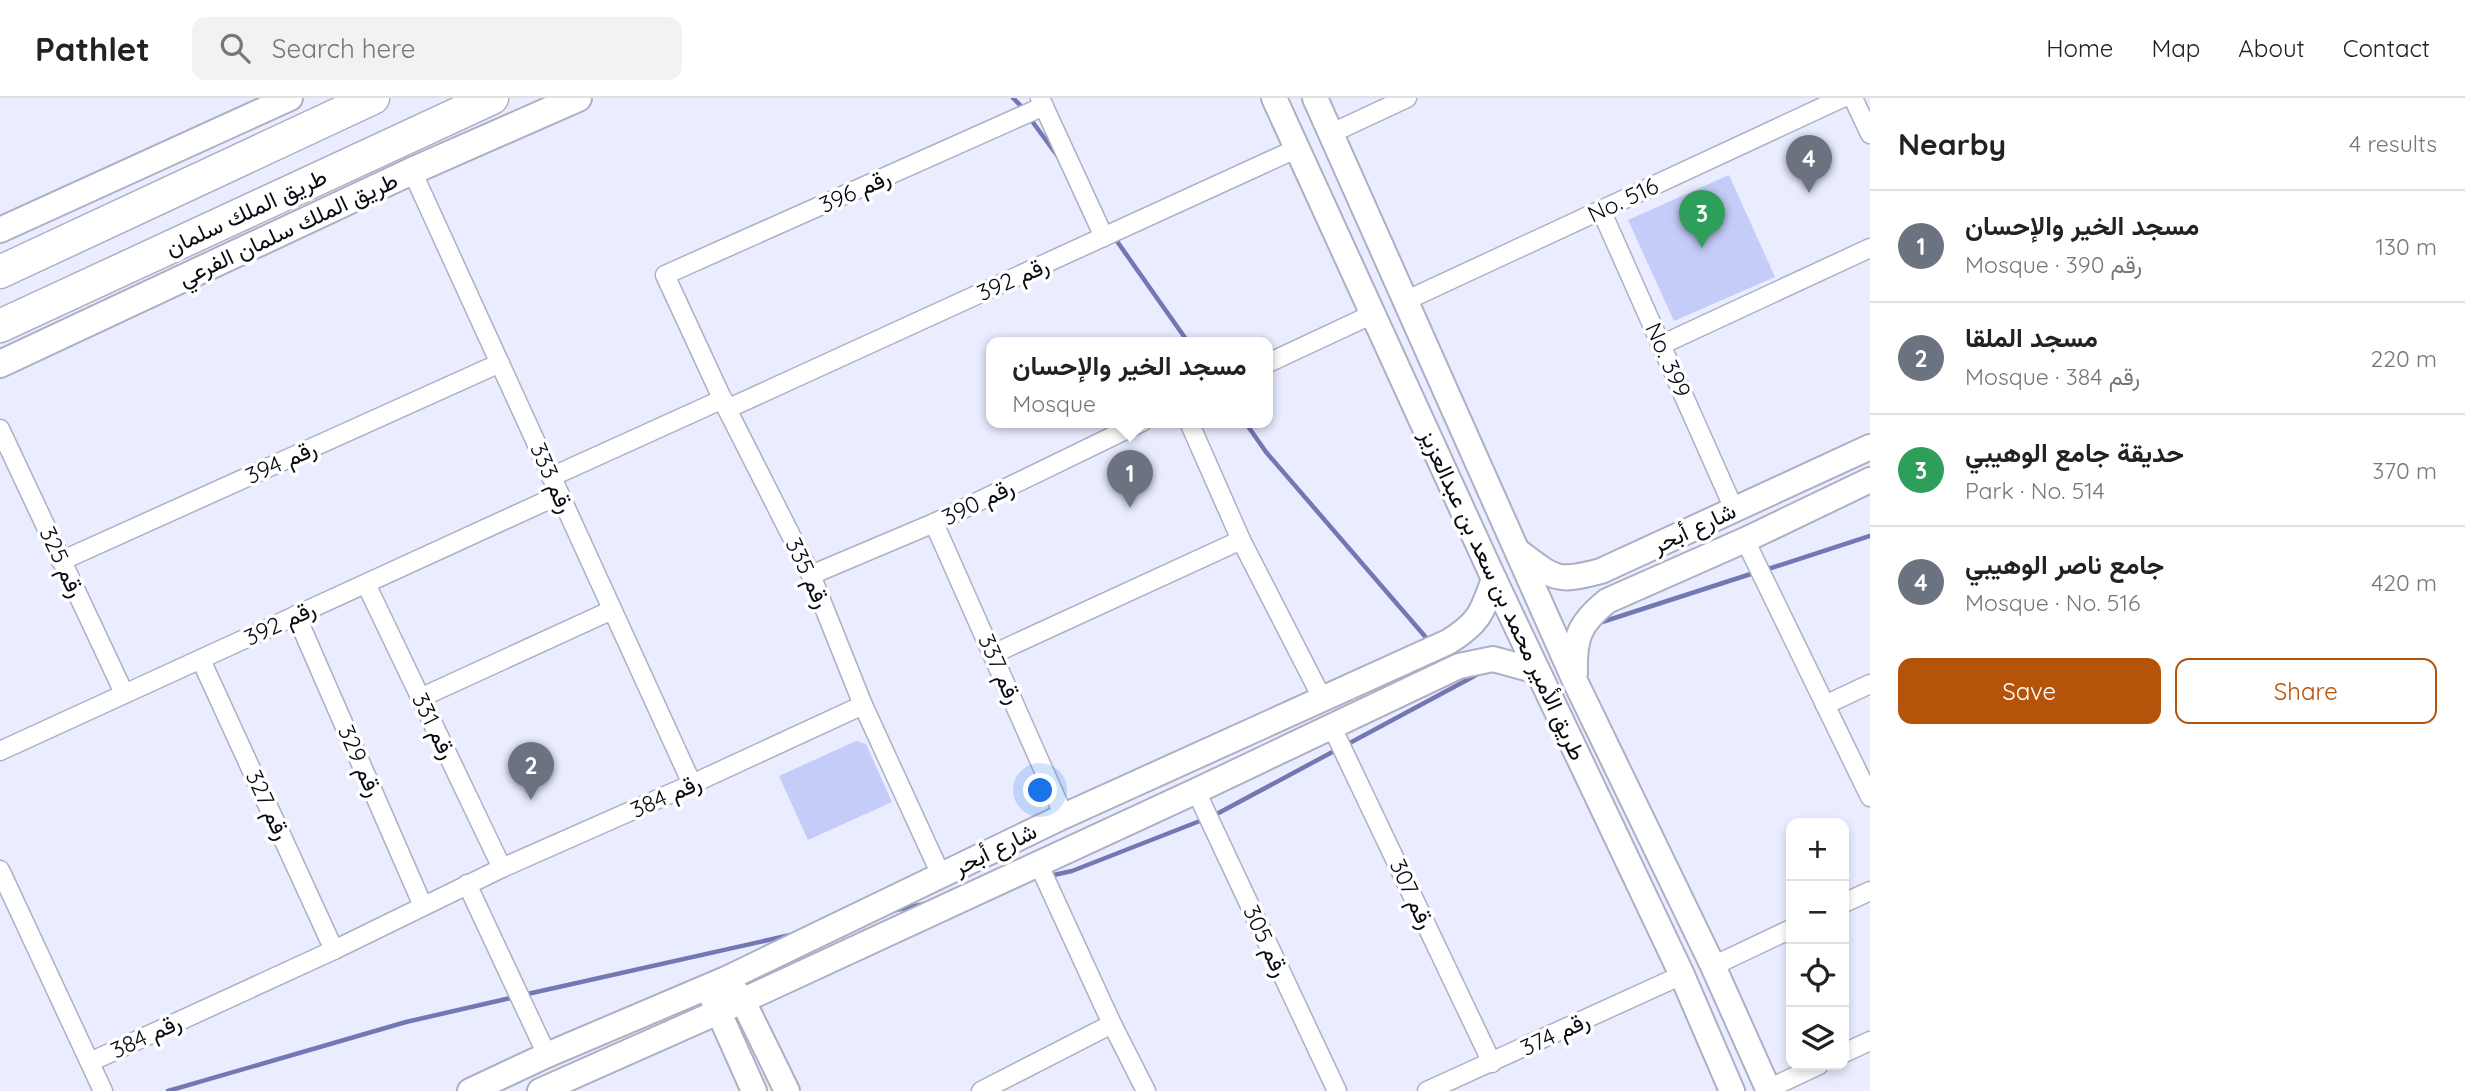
<!DOCTYPE html>
<html lang="en">
<head>
<meta charset="utf-8">
<style>
  :root { --surface:#fff; --page:#f2f2f2; --text:#222; --muted:#767676; --line:#e0e0e0; --accent:#b45309 }
  body { margin:0; font-family:Quicksand,Vazirmatn,sans-serif; background:var(--page); color:var(--text) }
  .controls { position:absolute; right:21px; bottom:21px; display:grid; overflow:hidden; border-radius:14px; box-shadow:0 4px 10px #0003 }
  .controls button { width:63px; height:63px; display:grid; place-items:center; padding:0; border:0; border-bottom:2px solid var(--line); background:var(--surface); color:var(--text); font:35px sans-serif }
  .you { position:absolute; left:1041px; top:693px; width:24px; height:24px; margin:-18px; border:5px solid #fff; border-radius:50%; background:#1a73e8; box-shadow:0 0 0 10px #1a73e833 }
  .badge { display:grid; place-items:center; width:46px; height:46px; border-radius:50%; background:var(--accent); color:#fff; font-size:23px; font-weight:700 }
  .pin { position:absolute; translate:-50% -58px; filter:drop-shadow(0 2px 4px #0008) }
  .pin::after { content:''; position:absolute; top:37px; width:24px; height:21px; background:inherit; clip-path:polygon(0 0,100% 0,50% 100%) }
  .popup { position:absolute; left:986px; top:239px; width:287px; height:91px; box-sizing:border-box; display:grid; place-content:center; border-radius:14px; background:var(--surface); filter:drop-shadow(0 2px 5px #0005); font-size:23px; white-space:nowrap; color:var(--muted) }
  .popup b { font-size:26px; color:var(--text) }
  .popup::after { content:''; position:absolute; left:50%; top:100%; margin-left:-14px; border:14px solid transparent; border-top-color:var(--surface) }
  .list { margin:0; padding:0; list-style:none }
  h2 { display:flex; justify-content:space-between; align-items:center; height:91px; margin:0; padding:0 28px; font-size:30px }
  h2 small { font-size:23px; font-weight:400; color:var(--muted) }
  .list li { display:grid; grid-template-columns:46px 1fr auto; gap:21px; align-items:center; box-sizing:border-box; height:112px; padding:0 28px; border-top:2px solid var(--line) }
  .list b { display:block; font-size:26px; white-space:nowrap }
  .list p { margin:0; font-size:23px; white-space:nowrap; color:var(--muted) }
  .list em { font-size:23px; font-style:normal; color:var(--muted) }
  .actions { display:flex; gap:14px; padding:21px 28px }
  .actions a { flex:1; padding:16px 0; border:2px solid var(--accent); border-radius:14px; text-align:center; font-size:24px; color:var(--accent) }
  .actions .main { background:var(--accent); color:#fff }
  .icon { flex:none; width:38px; height:38px; fill:none; stroke:currentColor; stroke-width:2; stroke-linecap:round; stroke-linejoin:round }
  .map { position:relative; flex:none; width:1870px; height:993px; overflow:hidden }
  header { display:flex; align-items:center; gap:42px; box-sizing:border-box; height:98px; padding:0 35px; background:var(--surface); border-bottom:2px solid var(--line) }
  header strong { font-size:33px }
  nav { display:flex; gap:38px; margin-inline-start:auto; font-size:24px }
  .search { width:490px; height:63px; background:var(--page); display:flex; align-items:center; gap:18px; box-sizing:border-box; padding:0 24px; border-radius:14px; color:var(--muted); font-size:26px }
  main { display:flex }
  aside { flex:1; background:var(--surface) }
  .map>svg:first-child { display:block }
  .green { fill:#c6ccf8 }
  .lines { fill:none; stroke-linecap:round; stroke-linejoin:round }
  .stream { stroke:#7378b4; stroke-width:4.5 }
  .street-casing { stroke:#adb0c5; stroke-width:21 }
  .secondary-casing { stroke:#adb0c5; stroke-width:28 }
  .primary-casing { stroke:#adb0c5; stroke-width:30 }
  .highway-casing { stroke:#adb0c5; stroke-width:35 }
  .street { stroke:#fff; stroke-width:18 }
  .secondary { stroke:#fff; stroke-width:24 }
  .primary { stroke:#fff; stroke-width:26 }
  .highway { stroke:#fff; stroke-width:32 }
  .labels { text-anchor:middle; stroke-width:7; stroke-linejoin:round; paint-order:stroke }
  .street-label { font-size:23px; fill:#0a0b12; stroke:#fff }
</style>
</head>
<body>
<header>
<strong>Pathlet</strong>
<div class="search"><svg class="icon" aria-label="search" viewBox="0 0 24 24"><circle cx="10" cy="10" r="6"/><path d="M15 15l6 6"/></svg>Search here</div>
<nav><a>Home</a><a>Map</a><a>About</a><a>Contact</a></nav>
</header>
<main>
<div class="map">
<svg width="1870" height="993" viewBox="0 0 1870 993">
  <rect width="100%" height="100%" fill="#eaedff"/>
  <g class="green">
    <path d="M1729,77L1775,179L1674,223L1628,122Z"/>
    <path d="M856,643L866,646L892,704L808,742L779,678Z"/>
  </g>
  <g class="lines">
    <g class="stream">
      <path d="M1013,0L1024,11"/>
      <path d="M1029,19L1059,60"/>
      <path d="M1114,139L1188,244"/>
      <path d="M1245,324L1266,354L1429,543"/>
      <path d="M1765,472L1870,438"/>
      <path d="M1599,525L1757,474"/>
      <path d="M1346,647L1480,575"/>
      <path d="M1213,718L1338,651"/>
      <path d="M1049,778L1072,773L1205,721"/>
      <path d="M892,813L924,806"/>
      <path d="M523,897L795,836"/>
      <path d="M168,993L406,924L515,899"/>
    </g>
    <g class="street-casing">
      <g id="street">
        <path d="M1040,0L1104,139"/>
        <path d="M1853,0L1870,36"/>
        <path d="M1332,35L1407,0"/>
        <path d="M412,73L692,686"/>
        <path d="M1601,112L1734,411"/>
        <path d="M1405,203L1842,0"/>
        <path d="M1661,247L1870,150"/>
        <path d="M1268,265L1373,216"/>
        <path d="M727,311L1298,50"/>
        <path d="M1189,324L1241,442L1322,600"/>
        <path d="M0,331L124,595"/>
        <path d="M551,379L723,301"/>
        <path d="M934,425L1064,718"/>
        <path d="M1745,442L1870,699"/>
        <path d="M61,463L500,265"/>
        <path d="M811,477L934,425L1142,324"/>
        <path d="M366,486L502,770"/>
        <path d="M296,517L423,808"/>
        <path d="M993,556L1241,442"/>
        <path d="M201,562L334,852"/>
        <path d="M420,600L612,512"/>
        <path d="M1825,607L1870,586"/>
        <path d="M1331,627L1492,965"/>
        <path d="M0,653L559,397"/>
        <path d="M1196,693L1337,993"/>
        <path d="M1038,765L1112,926L1146,993"/>
        <path d="M0,772L103,993"/>
        <path d="M941,777L863,607L811,477L727,311L665,177L1044,8"/>
        <path d="M467,786L547,957"/>
        <path d="M1844,805L1870,793"/>
        <path d="M1713,868L1791,831"/>
        <path d="M1844,955L1870,943"/>
        <path d="M90,964L334,852L502,770L692,686L863,607"/>
        <path d="M1768,991L1819,967"/>
        <path d="M981,993L1112,926"/>
        <path d="M1427,993L1682,877"/>
      </g>
    </g>
    <g class="secondary-casing">
      <g id="secondary">
        <path d="M1274,0L1494,481L1682,877L1732,993"/>
        <path d="M1315,0L1575,583L1713,868L1769,993"/>
        <path d="M0,132L290,0"/>
        <path d="M1519,454C1555,481 1556,485 1601,473L1870,349"/>
        <path d="M1575,575C1574,539 1579,526 1607,503L1745,442L1870,382"/>
        <path d="M732,889L742,901L787,993"/>
        <path d="M712,899L754,993"/>
        <path d="M470,993L547,957L726,881L1064,718L1448,544C1479,525 1482,515 1494,481"/>
        <path d="M540,993L718,914L1196,693L1459,568L1493,561L1537,573"/>
      </g>
    </g>
    <g class="primary-casing">
      <path id="primary" d="M0,266L412,73L578,0"/>
    </g>
    <g class="highway-casing">
      <g id="highway">
        <path d="M0,174L373,0"/>
        <path d="M0,228L492,0"/>
      </g>
    </g>
    <use href="#street" class="street"/>
    <use href="#secondary" class="secondary"/>
    <use href="#primary" class="primary"/>
    <use href="#highway" class="highway"/>
  </g>
  <g class="labels">
    <g class="street-label">
      <text transform="translate(855 93) rotate(-24)" y="8">رقم 396</text>
      <text transform="translate(1623 102) rotate(-25)" y="8">No. 516</text>
      <text transform="translate(246 114) rotate(-25)" y="8">طريق الملك سلمان</text>
      <text transform="translate(288 131) rotate(-25)" y="8">طريق الملك سلمان الفرعي</text>
      <text transform="translate(1013 181) rotate(-24)" y="8">رقم 392</text>
      <text transform="translate(1668 262) rotate(66)" y="8">No. 399</text>
      <text transform="translate(281 364) rotate(-24)" y="8">رقم 394</text>
      <text transform="translate(552 380) rotate(66)" y="8">رقم 333</text>
      <text transform="translate(978 404) rotate(-26)" y="8">رقم 390</text>
      <text transform="translate(1694 430) rotate(-25)" y="8">شارع أبحر</text>
      <text transform="translate(62 464) rotate(65)" y="8">رقم 325</text>
      <text transform="translate(808 475) rotate(65)" y="8">رقم 335</text>
      <text transform="translate(1503 497) rotate(65)" y="8">طريق الأمير محمد بن سعد بن عبدالعزيز</text>
      <text transform="translate(280 525) rotate(-25)" y="8">رقم 392</text>
      <text transform="translate(1000 571) rotate(66)" y="8">رقم 337</text>
      <text transform="translate(434 628) rotate(64)" y="8">رقم 331</text>
      <text transform="translate(360 663) rotate(66)" y="8">رقم 329</text>
      <text transform="translate(666 698) rotate(-24)" y="8">رقم 384</text>
      <text transform="translate(268 707) rotate(65)" y="8">رقم 327</text>
      <text transform="translate(995 751) rotate(-26)" y="8">شارع أبحر</text>
      <text transform="translate(1412 796) rotate(65)" y="8">رقم 307</text>
      <text transform="translate(1266 843) rotate(65)" y="8">رقم 305</text>
      <text transform="translate(1555 936) rotate(-25)" y="8">رقم 374</text>
      <text transform="translate(146 938) rotate(-25)" y="8">رقم 384</text>
    </g>
  </g>
</svg>
<div class="controls">
<button>+</button>
<button>−</button>
<button><svg class="icon" aria-label="locate" viewBox="0 0 24 24"><circle cx="12" cy="12" r="6"/><path d="M12 2v4M12 18v4M2 12h4M18 12h4"/></svg></button>
<button><svg class="icon" aria-label="layers" viewBox="0 0 24 24"><path d="M12 4l9 5-9 5-9-5zM3 14l9 5 9-5"/></svg></button>
</div>
<div class="you"></div>
<div class="pin badge" style="left:1130px;top:410px;background:#6b7280">1</div>
<div class="popup"><b>مسجد الخير والإحسان</b>Mosque</div>
<div class="pin badge" style="left:531px;top:702px;background:#6b7280">2</div>
<div class="pin badge" style="left:1702px;top:150px;background:#2e9e5b">3</div>
<div class="pin badge" style="left:1809px;top:95px;background:#6b7280">4</div>
</div>
<aside>
<h2>Nearby<small>4 results</small></h2>
<ul class="list">
<li><span class="badge" style="background:#6b7280">1</span><div><b>مسجد الخير والإحسان</b><p>Mosque · رقم 390</p></div><em>130 m</em></li>
<li><span class="badge" style="background:#6b7280">2</span><div><b>مسجد الملقا</b><p>Mosque · رقم 384</p></div><em>220 m</em></li>
<li><span class="badge" style="background:#2e9e5b">3</span><div><b>حديقة جامع الوهيبي</b><p>Park · No. 514</p></div><em>370 m</em></li>
<li><span class="badge" style="background:#6b7280">4</span><div><b>جامع ناصر الوهيبي</b><p>Mosque · No. 516</p></div><em>420 m</em></li>
</ul>
<div class="actions"><a class="main">Save</a><a>Share</a></div>
</aside>
</main>
</body>
</html>
